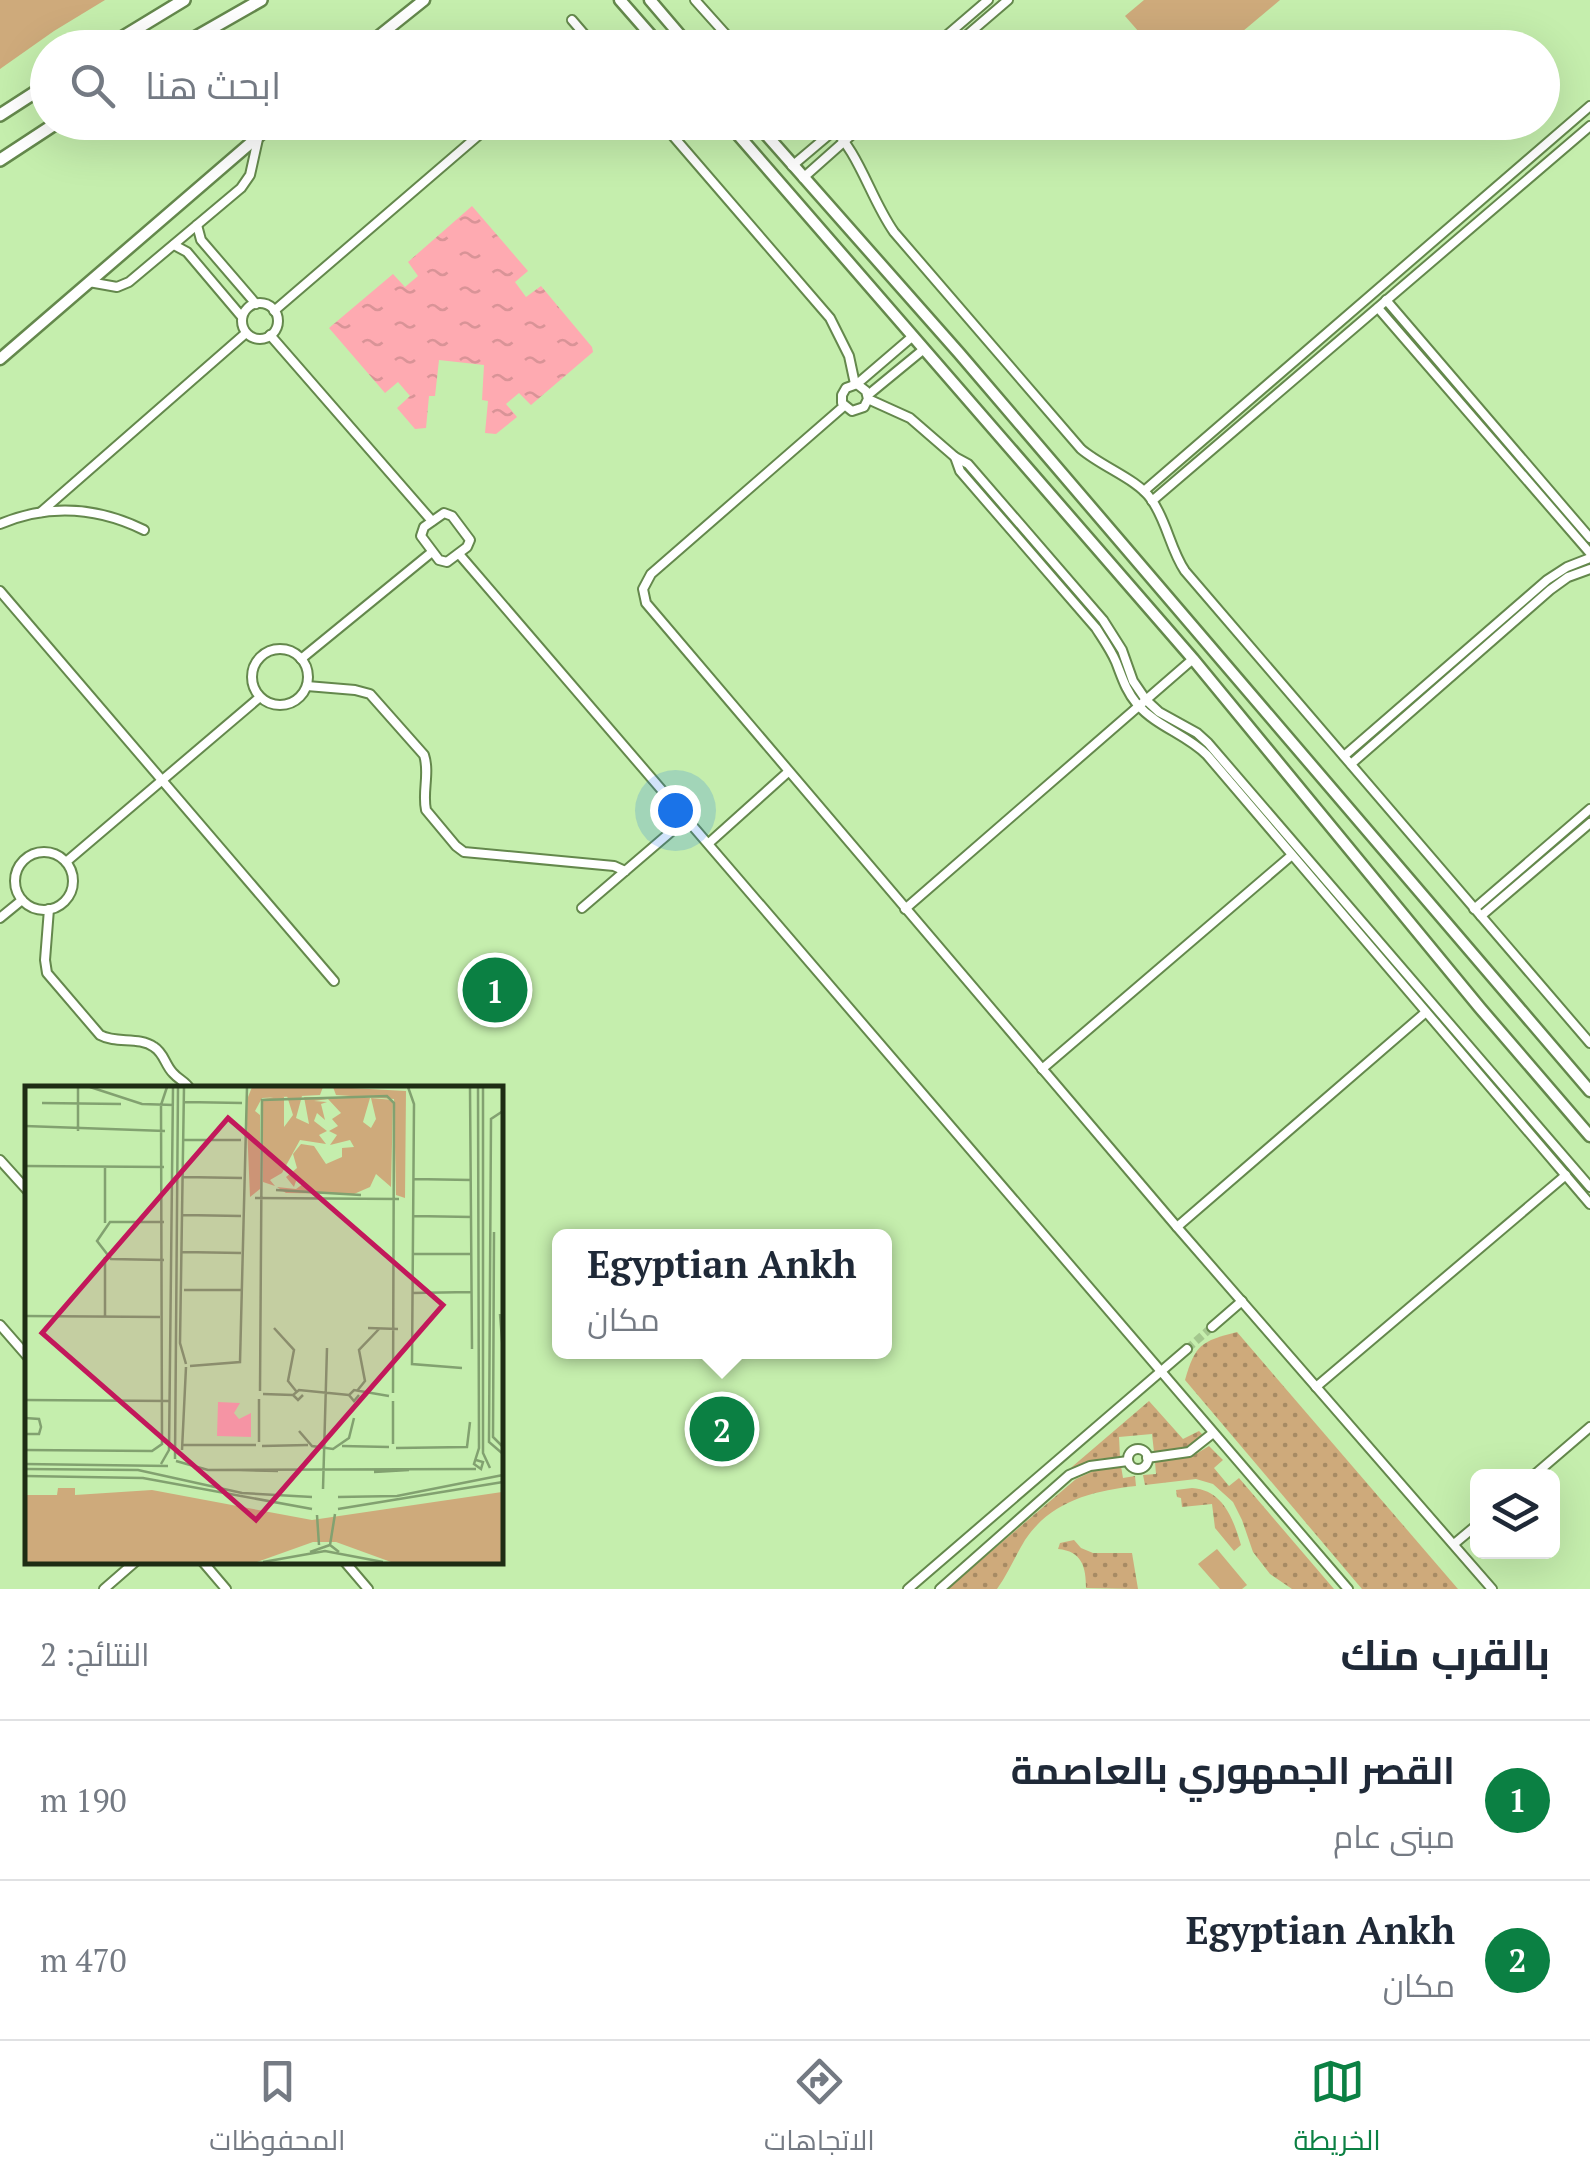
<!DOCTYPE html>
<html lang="ar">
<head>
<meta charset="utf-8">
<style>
  :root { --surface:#fff; --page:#f2f2f3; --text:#1f2937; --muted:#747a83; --line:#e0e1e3; --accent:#0b8043 }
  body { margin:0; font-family:"PT Serif",Cairo,serif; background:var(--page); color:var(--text); direction:rtl }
  .controls { position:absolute; right:30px; bottom:30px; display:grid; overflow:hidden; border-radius:15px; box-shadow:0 10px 40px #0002 }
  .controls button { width:90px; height:90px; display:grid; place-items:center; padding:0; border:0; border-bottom:2px solid var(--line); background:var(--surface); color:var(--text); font:50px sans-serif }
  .you { position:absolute; left:675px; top:810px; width:35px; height:35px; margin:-25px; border:8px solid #fff; border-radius:50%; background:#1a73e8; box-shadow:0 0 0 15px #1a73e833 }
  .badge { display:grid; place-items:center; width:65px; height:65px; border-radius:50%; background:var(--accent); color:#fff; font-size:32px; font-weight:700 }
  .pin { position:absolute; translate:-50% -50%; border:5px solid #fff; box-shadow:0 2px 10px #0006 }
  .popup { position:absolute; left:552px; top:1229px; width:340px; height:130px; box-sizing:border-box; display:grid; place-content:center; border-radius:15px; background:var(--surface); filter:drop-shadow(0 2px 8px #0005); font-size:32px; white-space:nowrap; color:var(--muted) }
  .popup b { font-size:38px; color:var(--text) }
  .popup::after { content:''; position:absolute; left:50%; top:100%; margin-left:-20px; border:20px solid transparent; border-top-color:var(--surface) }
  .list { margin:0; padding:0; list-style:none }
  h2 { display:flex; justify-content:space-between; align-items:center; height:130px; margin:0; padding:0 40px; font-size:42px }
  h2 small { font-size:32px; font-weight:400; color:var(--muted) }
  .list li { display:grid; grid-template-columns:65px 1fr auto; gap:30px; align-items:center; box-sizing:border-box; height:160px; padding:0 40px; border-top:2px solid var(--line) }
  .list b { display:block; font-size:38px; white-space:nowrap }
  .list p { margin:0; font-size:32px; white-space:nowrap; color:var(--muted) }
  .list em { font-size:32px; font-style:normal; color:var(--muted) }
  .icon { flex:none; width:55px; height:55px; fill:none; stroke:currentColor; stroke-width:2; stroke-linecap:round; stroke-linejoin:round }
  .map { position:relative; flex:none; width:1590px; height:1589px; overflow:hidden; direction:ltr }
  .search { position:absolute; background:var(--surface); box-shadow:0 10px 40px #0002; left:30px; right:30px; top:30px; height:110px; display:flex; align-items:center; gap:25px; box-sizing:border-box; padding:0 35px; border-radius:55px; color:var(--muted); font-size:38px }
  .sheet { height:450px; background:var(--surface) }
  nav { display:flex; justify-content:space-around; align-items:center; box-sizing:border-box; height:140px; border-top:2px solid var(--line); background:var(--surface); font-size:28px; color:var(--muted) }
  nav a { display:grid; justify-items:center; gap:5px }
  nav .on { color:var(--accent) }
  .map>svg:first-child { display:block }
  .grass { fill:url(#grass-dots) }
  .park { fill:#ceaa7b }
  .water { fill:url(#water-ripples) }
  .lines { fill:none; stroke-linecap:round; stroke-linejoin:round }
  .minor-tunnel { stroke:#a4c78e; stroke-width:8; stroke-dasharray:8 4; stroke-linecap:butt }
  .minor-casing { stroke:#64884c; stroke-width:12 }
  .tertiary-casing { stroke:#64884c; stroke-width:15 }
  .secondary-casing { stroke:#64884c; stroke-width:16 }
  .minor { stroke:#fff; stroke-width:8 }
  .tertiary { stroke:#fff; stroke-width:10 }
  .secondary { stroke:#fff; stroke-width:11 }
  .inset-road { fill:none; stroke:#82a170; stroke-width:2.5 }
  .view { fill:#c2185b; fill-opacity:0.15; stroke:#c2185b; stroke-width:5 }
  .inset-edge { fill:none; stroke:#1e2d14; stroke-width:5 }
</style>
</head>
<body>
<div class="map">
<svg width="1590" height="1589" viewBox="0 0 1590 1589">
  <defs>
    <pattern id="grass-dots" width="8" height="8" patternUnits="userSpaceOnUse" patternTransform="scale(2.5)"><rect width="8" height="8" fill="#ceaa7b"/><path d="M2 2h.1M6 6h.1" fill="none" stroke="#a78b64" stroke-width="1.8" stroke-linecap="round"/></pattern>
    <pattern id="water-ripples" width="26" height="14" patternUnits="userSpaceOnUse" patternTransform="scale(2.5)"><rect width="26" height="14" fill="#feaab1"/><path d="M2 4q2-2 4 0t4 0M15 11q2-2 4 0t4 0" fill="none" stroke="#d99397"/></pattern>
  </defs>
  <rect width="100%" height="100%" fill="#c5eead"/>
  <g class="grass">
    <path d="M1237,1332L1458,1589H1362L1185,1380C1195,1345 1201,1341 1237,1332Z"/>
    <path d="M1149,1401L1183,1439L1199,1431L1204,1436L1190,1448L1154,1452L1152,1434L1119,1437L1120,1457L1098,1459L1066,1472Z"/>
    <path d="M1209,1446L1223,1460L1214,1468L1229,1486L1239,1478L1334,1589H1292L1270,1574L1253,1552L1242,1520L1233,1502L1213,1484L1196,1479L1145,1485L1143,1475L1156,1474L1155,1462L1191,1457Z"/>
    <path d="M1121,1466L1123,1478L1135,1476L1136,1486C1092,1491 1051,1501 1025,1540C1015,1556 1008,1574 997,1589H947L1076,1479L1100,1468Z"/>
    <path d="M1192,1488C1223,1490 1233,1518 1241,1545L1234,1551L1215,1528L1212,1504L1182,1507L1181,1498L1177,1497L1176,1490Z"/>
    <path d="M1074,1540L1081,1548L1093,1553H1132L1138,1589L1086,1588C1086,1567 1082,1551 1058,1549L1060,1543Z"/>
  </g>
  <g class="park">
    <path d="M0,0H105L54,31L0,69Z"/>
    <path d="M1144,0H1280L1224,47L1153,48L1125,16Z"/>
    <path d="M1217,1549L1247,1585L1242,1589H1220L1198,1564Z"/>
  </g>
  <path class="water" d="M472,206L528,271L515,282L526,297L541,286L592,347L593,352L531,405L519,393L506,404L517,417L496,434L485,433L488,401L482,400L484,365L439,360L435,396H429L426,428L415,429L397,408L410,396L398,382L385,393L329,328L393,274L405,287L418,276L408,262Z"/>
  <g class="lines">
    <path class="minor-tunnel" d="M1187,1349L1212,1327"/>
    <g class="minor-casing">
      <g id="minor">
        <path d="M695,0L738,48"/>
        <path d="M572,20L596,48"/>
        <path d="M932,48L988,0"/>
        <path d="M952,48L1008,0"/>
        <path d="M661,122L830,318L849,356L855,384"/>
        <path d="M827,122C860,152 869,196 894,232L1081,449C1102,467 1137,479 1151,499C1167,521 1170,549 1185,571L1590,1043"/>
        <path d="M792,166L844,122"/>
        <path d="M803,178L866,122"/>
        <path d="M197,225L201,240L256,304"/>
        <path d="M174,245L187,252L242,317"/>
        <path d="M89,282L117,287L129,282L241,188L250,175L258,139"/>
        <path d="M1386,300L1590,538"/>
        <circle cx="260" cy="321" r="18"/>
        <path d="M1378,308L1590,553"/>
        <path d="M274,311L494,122"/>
        <path d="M270,335L432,521"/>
        <path d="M857,384L866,391L868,399L864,407L852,411L842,403V395L846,388L857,384L913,336"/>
        <path d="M868,395L924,349"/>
        <path d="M868,399L910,418L955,457L968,464L1103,620L1122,650L1133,681L1146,700L1159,712L1197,733L1208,743L1590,1187"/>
        <path d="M844,406L651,574L643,589L646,603L1177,1227L1492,1589"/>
        <path d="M955,457L960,471L1096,628C1103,639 1111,650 1116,662C1122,677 1126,691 1137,704C1157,727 1186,734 1207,755L1590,1204"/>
        <path d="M1144,491L1590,106"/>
        <path d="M1152,501L1590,126"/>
        <path d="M41,512L246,333"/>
        <path d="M444,513L452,516L470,540L467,547L447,562L439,560L421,536L424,527Z"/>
        <path d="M0,524C48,504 97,507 144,530"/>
        <path d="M459,554L1348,1589"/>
        <path d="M0,591L334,981"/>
        <circle cx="280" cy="677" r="28"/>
        <path d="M301,659L432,552"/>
        <path d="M307,686L355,690L370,694L424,755C430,773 422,792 426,810L456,846L464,852L614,866L625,871"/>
        <path d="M1344,756L1547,580L1567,567L1590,558"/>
        <path d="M1351,764L1550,590L1568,577L1590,569"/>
        <path d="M709,843L788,772"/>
        <circle cx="44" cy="881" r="29"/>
        <path d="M66,862L260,697"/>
        <path d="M582,908L687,818"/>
        <path d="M49,909L45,960L47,973L100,1035C116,1044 139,1036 154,1047C164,1053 165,1065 173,1073C179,1080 185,1081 190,1089"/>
        <path d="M905,909L1193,659"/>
        <path d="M1474,909L1590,809"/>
        <path d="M1481,916L1590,823"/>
        <path d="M0,918L22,900"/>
        <path d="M1042,1069L1292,855"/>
        <path d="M0,1160L28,1191"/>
        <path d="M1177,1227L1426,1012"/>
        <path d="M0,1325L28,1357"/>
        <path d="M1212,1327L1242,1301"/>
        <path d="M1316,1387L1566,1175"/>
        <circle cx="1138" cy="1459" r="10"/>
        <path d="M1147,1458L1189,1452L1213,1433"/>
        <path d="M1533,1476L1590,1427"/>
        <path d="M1454,1544L1478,1524"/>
        <path d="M203,1562L226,1589"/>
        <path d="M345,1562L368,1589"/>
        <path d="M104,1589L135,1562"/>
        <path d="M908,1589L1187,1349"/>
        <path d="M940,1589L1069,1475L1090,1466L1128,1461"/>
      </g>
    </g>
    <g class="tertiary-casing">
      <g id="tertiary">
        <path d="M620,0L662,48"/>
        <path d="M650,0L691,48"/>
        <path d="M364,48L424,0"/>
        <path d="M727,122L1193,659L1480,1008L1590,1136"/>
        <path d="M755,122L959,353L1590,1091"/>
        <path d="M0,359L275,122"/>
      </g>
    </g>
    <g class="secondary-casing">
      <g id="secondary">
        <path d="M105,48L184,0"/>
        <path d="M177,48L261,0"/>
        <path d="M0,115L48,84"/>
        <path d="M0,160L58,122"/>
      </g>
    </g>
    <use href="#minor" class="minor"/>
    <use href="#tertiary" class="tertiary"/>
    <use href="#secondary" class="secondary"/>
  </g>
  <g transform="translate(25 1086)">
    <rect width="478" height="478" fill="#c5eead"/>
    <path d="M227,1H298L295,9L237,12L230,25L235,29V103L225,111L221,16ZM308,1L381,5L380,112L371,109L369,13L311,9ZM259,10V41L268,29L262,10H277L271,32L284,38L279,11L345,12L338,36L346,42L351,33L346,12L368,14L366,101L351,88L345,101L329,108L261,107L252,101L271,103L278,98L272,92L269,101L261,91L272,82L268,68L276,58L289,60L301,78L317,71V62L329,61L325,54L305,59L312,49L304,45L313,40L307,33L316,27L303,13L289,15L302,16L296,18L300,34L292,27L289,35L302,45L294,49L301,58L275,54L257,87L245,94L250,100L238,96V13Z" fill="#ceaa7b"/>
    <path d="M33,402H50V409L127,404L287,434L477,406V476H366L311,456H288L232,476H0V409H32Z" fill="#ceaa7b"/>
    <path d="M193,316L215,317L209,327L214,333L226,327V351L192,350Z" fill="#feaab1"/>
    <path class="inset-road" d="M65,1L117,18L149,19M159,1L155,257L161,278M383,1L389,18L387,278L437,282M445,1L447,263M458,1V367L465,382M160,16L217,17M17,17L96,18M478,25L466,33L464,356L478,368M0,40L140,45M53,45V1M158,54H216M0,80L139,81M158,91L217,92M388,93L446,94M251,104L336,109M230,112L374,113M158,129L216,130M388,130L447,131M80,137V80M469,146L468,351L478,361M157,166L216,167M388,168H447M139,174L86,173L72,155L85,136H139M159,204H216M387,207L446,206M475,228L478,267M0,230L135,231M80,230V171M249,242L269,264L263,295L271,305M343,242L373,243M478,272V352M165,280L215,276L222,1M235,305L237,14L362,10L369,17L368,307M332,305L340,295L334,264L354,243M238,308L268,309M278,309L273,314L268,309L274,304L324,309M334,309L329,315L324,309L329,304L364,310M234,313V356M0,314L144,315M0,332L14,333L16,341L14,348H0M274,345L287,360L308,363L324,352L329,332M368,358V315M157,359H231M237,360L283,359M317,360L364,361M371,362L442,361L445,336M0,364L127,365L137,358L136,19L142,1M157,364L161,281M150,373L153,1M451,374L458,376L456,383L449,378L454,362L453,1M151,375L183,384L451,383M0,378L143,380M136,378L144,364L148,1M0,383L113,384L217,407L287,411M214,384L253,385M349,386L384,384M0,390L118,392L287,423M298,403L302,262M313,411L372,410L478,389M313,423L478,396M292,429L294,459M305,459L310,428M285,466L305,459L314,466M238,476L300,465L358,476"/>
    <path class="view" d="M203,32L418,219L231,434L17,247Z"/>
    <rect width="478" height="478" class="inset-edge"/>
  </g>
</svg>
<div class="controls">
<button><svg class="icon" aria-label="layers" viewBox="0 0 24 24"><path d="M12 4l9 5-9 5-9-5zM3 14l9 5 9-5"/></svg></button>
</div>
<div class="you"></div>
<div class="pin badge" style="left:495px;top:990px">1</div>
<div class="pin badge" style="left:722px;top:1429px">2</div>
<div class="popup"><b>Egyptian Ankh</b>مكان</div>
<div class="search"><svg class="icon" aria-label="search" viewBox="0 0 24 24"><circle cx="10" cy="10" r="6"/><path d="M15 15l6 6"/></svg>ابحث هنا</div>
</div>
<section class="sheet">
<h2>بالقرب منك<small>النتائج: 2</small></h2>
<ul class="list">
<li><span class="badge">1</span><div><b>القصر الجمهوري بالعاصمة</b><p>مبنى عام</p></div><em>190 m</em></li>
<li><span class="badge">2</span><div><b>Egyptian Ankh</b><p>مكان</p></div><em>470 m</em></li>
</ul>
</section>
<nav>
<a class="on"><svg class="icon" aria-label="map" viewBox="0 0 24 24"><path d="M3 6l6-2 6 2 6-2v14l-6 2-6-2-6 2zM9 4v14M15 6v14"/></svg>الخريطة</a>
<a><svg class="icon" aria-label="directions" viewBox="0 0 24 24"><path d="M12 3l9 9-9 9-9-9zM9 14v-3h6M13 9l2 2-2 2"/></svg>الاتجاهات</a>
<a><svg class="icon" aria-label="saved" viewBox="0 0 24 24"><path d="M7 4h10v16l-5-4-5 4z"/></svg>المحفوظات</a>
</nav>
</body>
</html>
